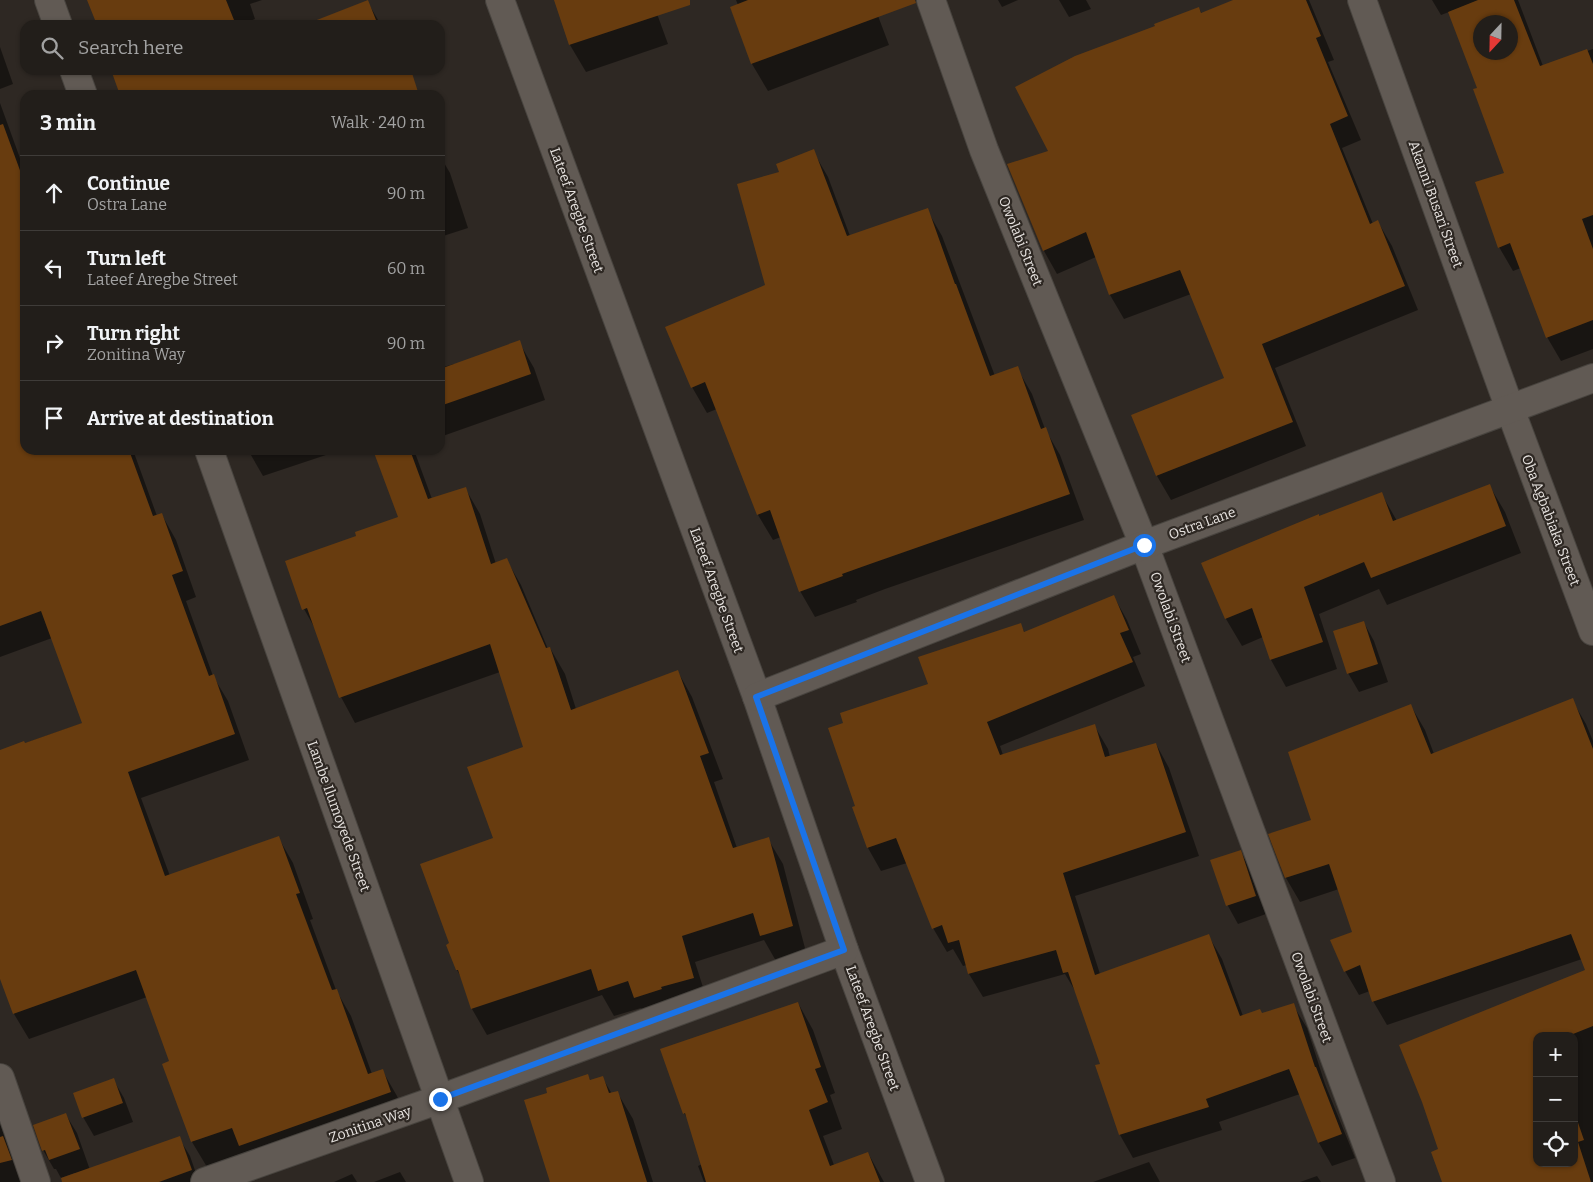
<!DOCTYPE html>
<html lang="en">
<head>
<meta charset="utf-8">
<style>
  :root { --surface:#221e1a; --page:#2a2723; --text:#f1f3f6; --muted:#a2a2a2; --line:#3f3c39 }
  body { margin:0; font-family:Bitter,serif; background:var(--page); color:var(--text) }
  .controls { position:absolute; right:15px; bottom:15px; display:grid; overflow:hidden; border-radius:10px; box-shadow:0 1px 4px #0004 }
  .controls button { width:45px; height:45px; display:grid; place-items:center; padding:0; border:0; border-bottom:1px solid var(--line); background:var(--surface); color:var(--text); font:25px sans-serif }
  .compass { position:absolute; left:1473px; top:15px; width:45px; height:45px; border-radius:50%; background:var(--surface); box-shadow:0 1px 4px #0004; rotate:202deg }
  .stop { position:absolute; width:15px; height:15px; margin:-11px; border:4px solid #1a73e8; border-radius:50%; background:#fff }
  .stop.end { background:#1a73e8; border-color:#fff; box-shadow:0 1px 5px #0008 }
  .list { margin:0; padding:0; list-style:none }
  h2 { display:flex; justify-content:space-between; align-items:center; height:65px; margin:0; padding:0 20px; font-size:21px }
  h2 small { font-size:16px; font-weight:400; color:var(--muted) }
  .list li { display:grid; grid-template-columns:32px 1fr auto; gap:15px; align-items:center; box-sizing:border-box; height:75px; padding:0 20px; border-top:1px solid var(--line) }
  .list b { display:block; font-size:19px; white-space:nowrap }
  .list p { margin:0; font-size:16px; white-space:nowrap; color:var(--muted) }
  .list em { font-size:16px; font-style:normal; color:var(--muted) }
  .icon { flex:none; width:28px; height:28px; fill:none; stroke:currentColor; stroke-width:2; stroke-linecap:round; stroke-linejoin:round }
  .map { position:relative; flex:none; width:1593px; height:1182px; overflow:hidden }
  .search { position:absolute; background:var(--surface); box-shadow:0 1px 4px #0004; left:20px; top:20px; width:425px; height:55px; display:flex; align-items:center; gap:12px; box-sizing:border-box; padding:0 18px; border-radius:15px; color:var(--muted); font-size:19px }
  .panel { position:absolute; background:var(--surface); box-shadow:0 1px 4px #0004; left:20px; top:90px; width:425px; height:365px; border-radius:15px }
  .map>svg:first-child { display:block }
  .shadow { fill:#0007; fill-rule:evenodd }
  .building { fill:#683c0f; fill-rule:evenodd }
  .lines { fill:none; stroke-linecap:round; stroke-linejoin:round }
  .street-casing { stroke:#48443f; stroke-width:30 }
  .street { stroke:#615a54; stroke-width:28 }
  .route { stroke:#1a73e8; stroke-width:6 }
  .labels { text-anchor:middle; stroke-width:4.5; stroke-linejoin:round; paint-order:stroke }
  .street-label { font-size:14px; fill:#e8e4e1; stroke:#2e2823 }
</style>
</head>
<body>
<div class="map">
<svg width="1593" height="1182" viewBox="0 0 1593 1182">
  <rect width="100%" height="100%" fill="#2e2823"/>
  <g class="shadow">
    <path d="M89,0H262L250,4L255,19L240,25H99Z"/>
    <path d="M555,0H652L668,44L586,72L570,45Z"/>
    <path d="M736,0H872L889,45L768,91L752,64L731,8L738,5Z"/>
    <path d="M998,0H1018L1002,7Z"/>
    <path d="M1059,0H1086L1091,9L1069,17Z"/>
    <path d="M1236,0H1309L1334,60L1328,62L1361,140L1342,148L1373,224L1378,222L1392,246L1418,310L1275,368L1306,446L1171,500L1157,476L1133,416L1226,379L1191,294L1124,319L1110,295L1096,257L1057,274L1044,251L1050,152L1157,27L1199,8L1202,14Z"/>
    <path d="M1432,0H1518L1543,66L1593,49V349L1561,361L1547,337L1521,268L1513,271L1499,247L1505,174L1478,89L1449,12L1441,15ZM1480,22H1510V52H1480Z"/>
    <path d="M367,1L381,25H307Z"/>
    <path d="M0,47L13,84L0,89Z"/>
    <path d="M0,103L25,172V450H133L157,516L162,515L176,540L196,597L186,601L213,676L228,701L249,760L141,798L170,876L278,837L293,863L313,919L310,920L336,990L351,1016L372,1074L382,1070L397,1096L405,1118L207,1167L192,1142L164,1065L171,1062L147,997L29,1039L14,1014L0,976V752L83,723L52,638L0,657Z"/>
    <path d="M813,151L828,177L850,236L927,210L942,236L995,376L1017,368L1032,394L1045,429L1060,455L1084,520L885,589L856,600L857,602L815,617L800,591L781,537L773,540L758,515L717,409L707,413L692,387L767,286L781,173Z"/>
    <path d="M440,156L450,173L468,228L440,237Z"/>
    <path d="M519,342L534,368L545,400L440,437V368L454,364L455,365Z"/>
    <path d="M248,450H341L263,476Z"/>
    <path d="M374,450H414L432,499L465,488L480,514L496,564L506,559L521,585L548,649L550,648L565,674L576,709L678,672L692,697L723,779L714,782L737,848L768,839L783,864L806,952L776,961L764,940L695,962L708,1003L650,1023L641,1008L614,1016L602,995L487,1035L472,1009L462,979L457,970L451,944L494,839L525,748L500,672L355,723L341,697L317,632L304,609L287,562L358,536L399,518Z"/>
    <path d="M1489,485L1505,512L1521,553L1387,605L1379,589L1319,614L1337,669L1286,687L1271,660L1263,637L1242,646L1226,619L1203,563L1381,493L1397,521Z"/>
    <path d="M1114,597L1127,620L1141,654L1133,657L1145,686L1000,746L1003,755L1094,725L1108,749L1110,757L1156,744L1169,768L1199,856L1075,896L1100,974L1208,935L1222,959L1243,1016L1262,1014L1293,1005L1307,1028L1325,1084L1355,1158L1332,1166L1319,1143L1300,1094L1219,1122L1222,1130L1133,1158L1120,1135L1101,1064L1077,994L1065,974L983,997L969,974L967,965L963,966L953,949L947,952L933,928L907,863L881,871L868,848L856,807L845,724L930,685L1020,624L1025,633Z"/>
    <path d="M1364,623L1374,641L1388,682L1359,692L1348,673Z"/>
    <path d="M1572,700L1586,724L1593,741V1182H1443L1440,1150L1586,971L1582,959L1387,1025L1373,1001L1370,991L1359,995L1345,971L1353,932L1339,889L1300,902L1286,878L1270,835L1313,820L1411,706L1425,730L1434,754ZM1537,1036H1574V1163H1537Z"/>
    <path d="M1240,851L1251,870L1266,914L1238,924L1228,906L1211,861Z"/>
    <path d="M798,1003L813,1030L835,1093L830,1095L842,1129L823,1136L834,1165L868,1153L884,1182H704L698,1166L702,1164L689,1121L684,1113Z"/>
    <path d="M588,1076L591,1081L602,1077L612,1094L617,1092L633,1119L653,1182H551L549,1094Z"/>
    <path d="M113,1079L124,1098L133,1122L94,1136L83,1117Z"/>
    <path d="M0,1113L24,1182H0Z"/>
    <path d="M66,1115L77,1133L90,1170L179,1138L190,1156L199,1182H78L75,1173L61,1178L56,1169H54L43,1150Z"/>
    <path d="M1149,1162L1160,1182H1093Z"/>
    <path d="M400,1172L406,1182H374Z"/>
    <path d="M352,1174L357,1182H334Z"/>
    <path d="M1317,1176L1321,1182H1300Z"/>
  </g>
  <g class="building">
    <path d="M87,0H226L236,25H97Z"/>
    <path d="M368,0L378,25H304Z"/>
    <path d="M554,0H690V5L569,45Z"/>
    <path d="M748,0H915L916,3L751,64L730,7Z"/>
    <path d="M1233,0H1306L1321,36L1316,38L1348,116L1330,124L1370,224L1378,220L1405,286L1262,344L1293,422L1156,476L1131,415L1224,378L1180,270L1109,295L1086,232L1043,251L1007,164L1048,151L1015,87L1075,56L1155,26L1154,24L1199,7L1201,13Z"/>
    <path d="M1478,0H1514L1540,66L1587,49L1593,64V215L1582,219L1593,249V320L1546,338L1510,243L1498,248L1475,182L1504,173L1473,89L1477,88L1448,12ZM1480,22H1510V52H1480Z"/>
    <path d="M111,70H411L419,95H120Z"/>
    <path d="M3,124L25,184V450H129L153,516L162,513L183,571L172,575L209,676L214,674L235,734L128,772L165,876L279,836L300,893L296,894L332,990L337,989L368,1074L383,1069L391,1092L239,1146L232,1128L191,1142L162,1064L169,1061L136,970L13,1014L0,979V750L24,741L25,743L82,723L41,611L0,626V125Z"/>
    <path d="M814,149L847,236L928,208L955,284H956L990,376L1018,366L1041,429L1046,427L1070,494L870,564L842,574L843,576L799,592L770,510L757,515L705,382L691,388L665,327L765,285L737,184L779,172L776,164Z"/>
    <path d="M520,340L531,374L440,406V369Z"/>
    <path d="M373,450H410L428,499L466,487L491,564L507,558L546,648L550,647L571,710L678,670L709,753L700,756L733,848L769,837L793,926L760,936L753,913L682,936L694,978L661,987L662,989L634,998L628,981L598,991L591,969L471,1009L458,970H456L446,945L449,943L420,864L493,838L467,767L523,747L490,644L339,698L307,608L302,610L285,561L356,536L355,532L398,517Z"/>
    <path d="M1490,484L1506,526L1371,578L1364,562L1304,587L1323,642L1270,660L1252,608L1225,619L1201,563L1319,514V516L1382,492L1393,521Z"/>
    <path d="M1114,595L1129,630L1120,633L1133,662L987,722L1000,755L1095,724L1105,757L1156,743L1186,832L1063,873L1095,975L1209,934L1240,1016L1260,1009L1262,1013L1294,1003L1315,1067H1316L1342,1134L1318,1143L1289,1069L1206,1099L1209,1107L1119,1135L1095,1065L1100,1064L1068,972L1063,973L1056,950L968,974L959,940L948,943L942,925L932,929L896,838L867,848L852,807L855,806L828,728L843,723L840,713L928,684L918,657L1021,623L1024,632Z"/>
    <path d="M1364,621L1378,664L1347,674L1333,631Z"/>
    <path d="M1573,698L1593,749V1026L1568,1036H1537V1163H1574V1111L1584,1140L1578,1142L1591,1182H1442L1431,1152L1438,1149L1422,1102L1399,1045L1585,970L1571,934L1372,1002L1360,965L1344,972L1330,940L1352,932L1329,864L1285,878L1268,834L1311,820L1288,752L1411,704L1431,754Z"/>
    <path d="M1241,850L1256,896L1226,906L1210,860Z"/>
    <path d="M798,1002L821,1067L815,1069L828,1102L809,1110L830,1166L868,1152L880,1182H706L685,1113L683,1114L660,1049Z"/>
    <path d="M588,1074L590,1080L603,1076L609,1093L618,1091L647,1182H550L524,1100L547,1093L546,1088Z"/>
    <path d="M114,1078L123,1103L82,1118L73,1093Z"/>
    <path d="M66,1113L80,1149L49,1160L45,1150L42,1151L33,1125Z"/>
    <path d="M3,1136L12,1160L0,1163V1137Z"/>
    <path d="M180,1136L192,1170L159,1182H62L61,1178Z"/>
  </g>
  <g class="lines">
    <g class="street-casing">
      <g id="street">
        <path d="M49,0L58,25"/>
        <path d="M500,0L757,697L844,950L930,1182"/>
        <path d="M931,0L984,150L1144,545L1381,1182"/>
        <path d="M1362,0L1510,409L1593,631"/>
        <path d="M74,70L83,95"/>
        <path d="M209,450L469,1182"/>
        <path d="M757,697L1144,545L1593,378"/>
        <path d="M0,1078L36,1182"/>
        <path d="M205,1182L440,1099L844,950"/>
      </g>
    </g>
    <use href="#street" class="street"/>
  </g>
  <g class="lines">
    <path class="route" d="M440,1099L844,950L756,697L1144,545"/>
  </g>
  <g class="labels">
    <g class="street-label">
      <text transform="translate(1436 204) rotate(70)" y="5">Akanni Busari Street</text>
      <text transform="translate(577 210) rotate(70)" y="5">Lateef Aregbe Street</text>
      <text transform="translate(1021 241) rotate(68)" y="5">Owolabi Street</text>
      <text transform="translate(1551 520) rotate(69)" y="5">Oba Agbabiaka Street</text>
      <text transform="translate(1202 523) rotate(-20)" y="5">Ostra Lane</text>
      <text transform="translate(717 590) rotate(70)" y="5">Lateef Aregbe Street</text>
      <text transform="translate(1171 617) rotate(70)" y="5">Owolabi Street</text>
      <text transform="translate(339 816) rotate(70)" y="5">Lambe Ilumoyede Street</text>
      <text transform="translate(1312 997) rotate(70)" y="5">Owolabi Street</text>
      <text transform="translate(873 1028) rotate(70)" y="5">Lateef Aregbe Street</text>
      <text transform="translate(370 1124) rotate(-19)" y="5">Zonitina Way</text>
    </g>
  </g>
</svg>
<div class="controls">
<button>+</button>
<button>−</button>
<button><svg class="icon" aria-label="locate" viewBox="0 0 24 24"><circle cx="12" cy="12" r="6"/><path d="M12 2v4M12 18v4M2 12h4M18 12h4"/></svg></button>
</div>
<svg class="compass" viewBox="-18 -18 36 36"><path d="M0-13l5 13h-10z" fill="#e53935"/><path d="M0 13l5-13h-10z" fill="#a2a2a2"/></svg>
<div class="stop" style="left:1144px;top:545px"></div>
<div class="stop end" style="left:440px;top:1099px"></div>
<div class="search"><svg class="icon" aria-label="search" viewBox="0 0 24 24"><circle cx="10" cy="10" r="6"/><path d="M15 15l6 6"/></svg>Search here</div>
<section class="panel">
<h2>3 min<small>Walk · 240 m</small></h2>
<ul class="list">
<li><svg class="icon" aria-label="ahead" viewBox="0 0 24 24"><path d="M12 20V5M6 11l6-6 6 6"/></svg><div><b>Continue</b><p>Ostra Lane</p></div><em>90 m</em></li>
<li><svg class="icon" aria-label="left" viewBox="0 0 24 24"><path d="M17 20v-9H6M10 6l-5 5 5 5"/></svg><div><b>Turn left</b><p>Lateef Aregbe Street</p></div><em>60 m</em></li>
<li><svg class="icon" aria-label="right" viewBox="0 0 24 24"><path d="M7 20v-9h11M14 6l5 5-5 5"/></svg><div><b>Turn right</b><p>Zonitina Way</p></div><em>90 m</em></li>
<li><svg class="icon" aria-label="arrive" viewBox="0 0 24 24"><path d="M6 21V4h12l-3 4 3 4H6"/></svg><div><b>Arrive at destination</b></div></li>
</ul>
</section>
</div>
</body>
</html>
